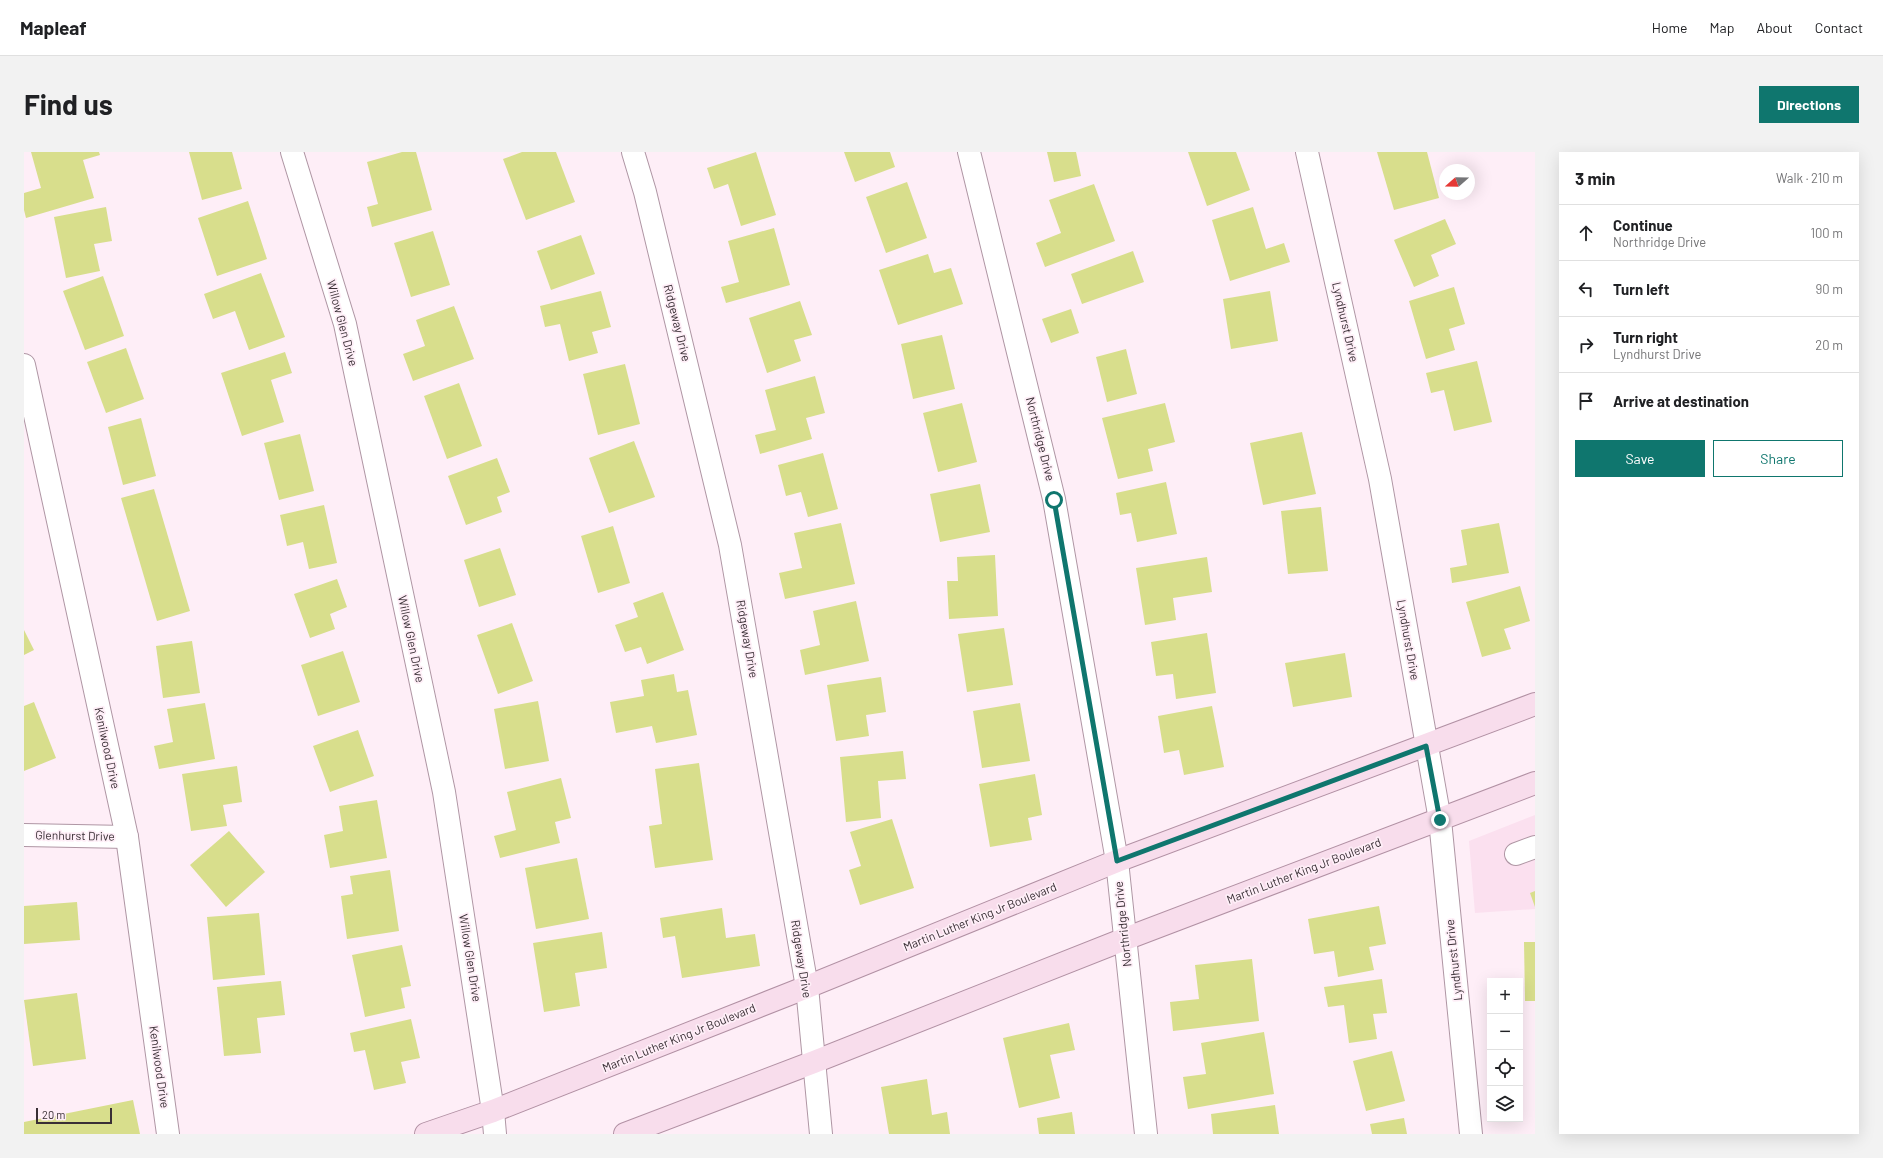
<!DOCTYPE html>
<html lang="en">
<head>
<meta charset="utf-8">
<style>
  :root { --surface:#fff; --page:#f2f2f2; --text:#202124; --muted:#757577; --line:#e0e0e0; --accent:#0f766e }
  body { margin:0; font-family:Barlow,sans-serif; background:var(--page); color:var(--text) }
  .controls { position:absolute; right:12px; bottom:12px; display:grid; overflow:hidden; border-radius:0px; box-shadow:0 4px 16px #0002 }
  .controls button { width:36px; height:36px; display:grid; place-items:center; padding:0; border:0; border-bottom:1px solid var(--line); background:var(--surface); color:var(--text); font:20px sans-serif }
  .compass { position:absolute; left:1415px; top:12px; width:36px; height:36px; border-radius:50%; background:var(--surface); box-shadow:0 4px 16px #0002; rotate:250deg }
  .scale { position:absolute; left:12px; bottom:10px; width:76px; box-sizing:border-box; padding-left:4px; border:2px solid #392f35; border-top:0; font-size:11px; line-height:14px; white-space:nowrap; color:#392f35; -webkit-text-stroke:3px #feeef7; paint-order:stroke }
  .stop { position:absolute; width:12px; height:12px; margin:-9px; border:3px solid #0f766e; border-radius:50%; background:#fff }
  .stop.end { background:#0f766e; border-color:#fff; box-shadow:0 1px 4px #0008 }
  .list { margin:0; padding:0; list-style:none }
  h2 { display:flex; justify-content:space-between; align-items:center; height:52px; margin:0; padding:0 16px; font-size:17px }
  h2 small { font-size:13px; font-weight:400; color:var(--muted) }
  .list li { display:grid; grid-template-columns:26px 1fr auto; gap:12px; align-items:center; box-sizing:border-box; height:56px; padding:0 16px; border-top:1px solid var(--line) }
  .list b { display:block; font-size:15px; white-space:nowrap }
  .list p { margin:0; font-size:13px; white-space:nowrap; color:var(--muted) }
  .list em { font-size:13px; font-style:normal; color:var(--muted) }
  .actions { display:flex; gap:8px; padding:12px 16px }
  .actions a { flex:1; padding:9px 0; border:1px solid var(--accent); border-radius:0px; text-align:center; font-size:14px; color:var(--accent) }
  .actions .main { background:var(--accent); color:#fff }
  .icon { flex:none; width:22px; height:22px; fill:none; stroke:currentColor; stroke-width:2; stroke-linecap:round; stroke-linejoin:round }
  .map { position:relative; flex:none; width:1511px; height:982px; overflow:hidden; border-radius:0px }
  header { display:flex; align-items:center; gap:24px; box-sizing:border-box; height:56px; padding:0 20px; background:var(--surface); border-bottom:1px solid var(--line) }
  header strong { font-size:19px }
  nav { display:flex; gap:22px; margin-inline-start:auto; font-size:14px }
  .intro { display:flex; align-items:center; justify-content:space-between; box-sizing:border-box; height:96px; padding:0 24px }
  h1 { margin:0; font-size:28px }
  .button { padding:10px 18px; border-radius:0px; background:var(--accent); color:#fff; font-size:14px; font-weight:700 }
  main { display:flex; gap:24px; padding:0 24px }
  aside { flex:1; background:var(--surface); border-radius:0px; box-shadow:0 4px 16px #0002 }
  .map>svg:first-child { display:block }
  .built { fill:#fbe0ef }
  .building { fill:#d8de8c }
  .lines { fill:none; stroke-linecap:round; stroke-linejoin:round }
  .minor-casing { stroke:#af96a4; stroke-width:24 }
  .major-casing { stroke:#b291a4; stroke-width:24 }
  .minor { stroke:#fff; stroke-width:22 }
  .major { stroke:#f8ddec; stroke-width:22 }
  .route { stroke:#0f766e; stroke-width:5 }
  .labels { text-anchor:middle; stroke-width:3.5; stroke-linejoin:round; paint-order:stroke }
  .street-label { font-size:12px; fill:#392f35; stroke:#feeef7 }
</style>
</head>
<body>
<header>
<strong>Mapleaf</strong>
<nav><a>Home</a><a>Map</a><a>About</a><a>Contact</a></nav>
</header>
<div class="intro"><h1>Find us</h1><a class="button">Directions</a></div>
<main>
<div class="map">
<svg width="1511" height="982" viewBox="0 0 1511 982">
  <rect width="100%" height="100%" fill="#feeef7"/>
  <path class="built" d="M1511,663V757L1451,761L1445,689Z"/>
  <g class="building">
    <path d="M7,0H75L76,3L59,8L70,46L2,66L0,58V41L17,36Z"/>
    <path d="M165,0H208L218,37L178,48Z"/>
    <path d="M378,0H392L408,58L348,75L343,55L354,52L343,10Z"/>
    <path d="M498,0H532L551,50L502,68L479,7Z"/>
    <path d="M732,0L752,63L717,74L704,32L690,37L683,16Z"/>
    <path d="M820,0H866L871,15L831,30Z"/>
    <path d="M1023,0H1052L1057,24L1030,30Z"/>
    <path d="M1164,0H1212L1226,38L1183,54Z"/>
    <path d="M1353,0H1403L1415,46L1370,58Z"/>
    <path d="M883,30L903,86L862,101L842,45Z"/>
    <path d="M1070,32L1091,89L1021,115L1012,91L1037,81L1025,48Z"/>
    <path d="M224,49L243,107L193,124L174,66Z"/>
    <path d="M82,55L88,89L70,92L76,119L42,126L30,65Z"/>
    <path d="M1229,55L1242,97L1260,91L1266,110L1206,129L1188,68Z"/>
    <path d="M1421,67L1432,92L1407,103L1415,124L1390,135L1370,88Z"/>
    <path d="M750,76L766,133L702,151L697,135L715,130L704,89Z"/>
    <path d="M409,79L426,133L387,145L370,91Z"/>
    <path d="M557,83L571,122L527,138L513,99Z"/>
    <path d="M1109,99L1120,130L1058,152L1047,122Z"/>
    <path d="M904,102L910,121L927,116L939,152L874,173L855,118Z"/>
    <path d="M237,121L261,185L225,198L211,159L189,167L180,142Z"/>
    <path d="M79,124L100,184L61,198L39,139Z"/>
    <path d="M1430,135L1441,172L1425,177L1431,198L1402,207L1385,149Z"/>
    <path d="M577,139L587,175L568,180L574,201L545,209L536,172L521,175L516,154Z"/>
    <path d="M1246,139L1254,189L1207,197L1199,147Z"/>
    <path d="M776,149L788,183L770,188L777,209L743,221L725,166Z"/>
    <path d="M430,154L450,207L389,229L379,202L401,194L392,168Z"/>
    <path d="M1047,157L1055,181L1027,191L1018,167Z"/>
    <path d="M918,183L931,237L889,247L877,192Z"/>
    <path d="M102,196L120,247L82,261L63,210Z"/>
    <path d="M1102,197L1113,242L1083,250L1072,205Z"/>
    <path d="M261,200L268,221L247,228L260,270L218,284L197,221Z"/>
    <path d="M1453,209L1468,270L1430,279L1420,238L1407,241L1402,221Z"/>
    <path d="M601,212L616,272L574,283L559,222Z"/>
    <path d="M791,224L801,261L782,266L788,287L736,302L731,283L752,278L741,238Z"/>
    <path d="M435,231L458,294L423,307L400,244Z"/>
    <path d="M938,251L953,310L914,320L899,261Z"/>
    <path d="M1141,251L1151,290L1124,297L1129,319L1094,327L1078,266Z"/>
    <path d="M117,266L132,324L99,333L84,275Z"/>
    <path d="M1278,280L1292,342L1239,353L1226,291Z"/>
    <path d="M276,282L290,339L255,348L240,291Z"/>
    <path d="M610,289L631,345L585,361L565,306Z"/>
    <path d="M799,301L814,357L784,365L777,340L762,344L754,313Z"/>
    <path d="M473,306L486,340L473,345L478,360L442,373L424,324Z"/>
    <path d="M1142,330L1153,382L1113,390L1107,361L1096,363L1092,341Z"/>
    <path d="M956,332L966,380L916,390L906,342Z"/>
    <path d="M130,337L166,459L133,469L97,346Z"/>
    <path d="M300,353L313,411L285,417L279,390L263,394L256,363Z"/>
    <path d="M1297,355L1304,419L1264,422L1257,359Z"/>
    <path d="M817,371L831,432L761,447L755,421L778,416L770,381Z"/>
    <path d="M1475,371L1485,421L1428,431L1426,416L1443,413L1437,378Z"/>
    <path d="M589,374L606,431L574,441L557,384Z"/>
    <path d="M476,396L492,443L455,455L440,408Z"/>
    <path d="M971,403L974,464L925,467L923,429H934L933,405Z"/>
    <path d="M1183,405L1188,440L1149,446L1152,468L1121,473L1112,416Z"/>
    <path d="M313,427L323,455L306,462L311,477L286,486L270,442Z"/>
    <path d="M1496,434L1506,469L1480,477L1487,497L1458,505L1442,450Z"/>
    <path d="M639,440L660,498L623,512L617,495L601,500L591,473L614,465L609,451Z"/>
    <path d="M832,449L845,509L781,523L776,498L796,493L789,459Z"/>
    <path d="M488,471L509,529L474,542L453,483Z"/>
    <path d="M980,476L989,533L943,540L934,482Z"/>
    <path d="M0,478L10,498L0,503Z"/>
    <path d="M1183,481L1192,541L1152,547L1149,522L1132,524L1127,490Z"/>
    <path d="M168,489L176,541L139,546L132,494Z"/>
    <path d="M319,499L336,550L294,564L277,513Z"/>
    <path d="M1321,501L1328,545L1269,555L1261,511Z"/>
    <path d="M650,522L653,540L664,538L673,583L632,591L628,574L592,581L586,550L620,544L617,528Z"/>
    <path d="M857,525L862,560L842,563L845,584L812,589L803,533Z"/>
    <path d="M514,549L525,609L481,617L470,557Z"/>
    <path d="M10,550L32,606L0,619V554Z"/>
    <path d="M181,551L191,607L135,617L130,594L149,590L143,557Z"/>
    <path d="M996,551L1006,609L958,616L949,559Z"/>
    <path d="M1188,554L1200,615L1160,623L1155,598L1140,601L1134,564Z"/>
    <path d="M334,578L350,624L306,640L289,594Z"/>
    <path d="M879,599L882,627L854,629L857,666L822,670L816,605Z"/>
    <path d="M675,611L689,708L631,716L625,674L638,672L631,617Z"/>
    <path d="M213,614L218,650L199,653L203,674L167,679L158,622Z"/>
    <path d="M1011,622L1018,663L1004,666L1008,688L966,695L955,632Z"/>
    <path d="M537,626L547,666L531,670L536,691L476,706L470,684L492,678L483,640Z"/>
    <path d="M353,648L363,706L306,716L300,683L319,679L315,654Z"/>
    <path d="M868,667L890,736L836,753L825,718L837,714L826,680Z"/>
    <path d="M205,679L241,720L202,755L166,713Z"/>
    <path d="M553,706L565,767L512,777L501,716Z"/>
    <path d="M366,718L375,779L323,787L317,744L329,742L326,724Z"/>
    <path d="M1511,739V755L1506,741Z"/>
    <path d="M53,750L56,788L0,792V754Z"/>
    <path d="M1355,754L1362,792L1345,795L1350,818L1314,825L1310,799L1290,802L1284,767Z"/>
    <path d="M698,756L702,786L731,782L736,814L658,826L651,784L639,786L636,766Z"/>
    <path d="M235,761L241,823L189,828L183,765Z"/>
    <path d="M578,780L583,816L551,821L556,854L520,860L509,791Z"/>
    <path d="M1500,790H1511V849H1501Z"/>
    <path d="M378,793L387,834L377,836L381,856L341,865L328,803Z"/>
    <path d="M1228,807L1235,869L1149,879L1146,850L1175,847L1171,813Z"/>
    <path d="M1358,827L1363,861L1349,862L1353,887L1325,891L1320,853L1304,855L1300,835Z"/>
    <path d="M257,829L261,863L233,866L237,901L200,904L193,835Z"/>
    <path d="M53,841L62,907L9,914L0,848Z"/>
    <path d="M387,867L396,906L377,910L382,931L350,938L341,898L330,900L326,881Z"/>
    <path d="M1045,871L1051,898L1026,903L1036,946L995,956L979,886Z"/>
    <path d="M1240,880L1250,942L1164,957L1159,925L1182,922L1177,891Z"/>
    <path d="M1368,899L1381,949L1342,959L1329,909Z"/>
    <path d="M903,927L908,963L923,960L926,982H865L857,935Z"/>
    <path d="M109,948L116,982H0V970Z"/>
    <path d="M1251,953L1255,982H1189L1187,962Z"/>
    <path d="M1048,960L1051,982H1015L1013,966Z"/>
    <path d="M1380,966L1383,982H1348L1346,972Z"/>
  </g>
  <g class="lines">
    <g class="minor-casing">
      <g id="minor">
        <path d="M268,0L321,172L420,640L469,959L471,982"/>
        <path d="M609,0L621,40L706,393L783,835L797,982"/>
        <path d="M945,0L1030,347L1093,709L1122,982"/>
        <path d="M1283,0L1356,327L1416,668L1447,982"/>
        <path d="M0,213L103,685L144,982"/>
        <path d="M0,683L103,685"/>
        <path d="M1492,702L1511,695"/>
      </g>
    </g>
    <g class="major-casing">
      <g id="major">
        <path d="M402,982L469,959L783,835L1093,709L1511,552"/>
        <path d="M601,982L790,910L1101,787L1511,631"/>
      </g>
    </g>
    <use href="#minor" class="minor"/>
    <use href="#major" class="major"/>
  </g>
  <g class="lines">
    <path class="route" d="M1030,348L1093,709L1402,594L1416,668"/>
  </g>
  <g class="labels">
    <g class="street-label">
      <text transform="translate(1321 170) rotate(77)" y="4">Lyndhurst Drive</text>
      <text transform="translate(318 171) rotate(75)" y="4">Willow Glen Drive</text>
      <text transform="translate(653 171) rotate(76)" y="4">Ridgeway Drive</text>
      <text transform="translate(1016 287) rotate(76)" y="4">Northridge Drive</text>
      <text transform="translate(387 487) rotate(78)" y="4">Willow Glen Drive</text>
      <text transform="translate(723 487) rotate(80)" y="4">Ridgeway Drive</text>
      <text transform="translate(1384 488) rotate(80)" y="4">Lyndhurst Drive</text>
      <text transform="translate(83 596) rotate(78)" y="4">Kenilwood Drive</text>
      <text transform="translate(51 684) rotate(1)" y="4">Glenhurst Drive</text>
      <text transform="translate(1280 719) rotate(-21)" y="4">Martin Luther King Jr Boulevard</text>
      <text transform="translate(956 765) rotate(-22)" y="4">Martin Luther King Jr Boulevard</text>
      <text transform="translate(1099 772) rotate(-96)" y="4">Northridge Drive</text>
      <text transform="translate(446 806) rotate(81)" y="4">Willow Glen Drive</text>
      <text transform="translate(777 807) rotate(81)" y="4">Ridgeway Drive</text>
      <text transform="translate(1430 808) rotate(-96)" y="4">Lyndhurst Drive</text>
      <text transform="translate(655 886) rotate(-22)" y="4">Martin Luther King Jr Boulevard</text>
      <text transform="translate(135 915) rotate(82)" y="4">Kenilwood Drive</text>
    </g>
  </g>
</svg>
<div class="controls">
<button>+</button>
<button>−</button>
<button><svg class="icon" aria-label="locate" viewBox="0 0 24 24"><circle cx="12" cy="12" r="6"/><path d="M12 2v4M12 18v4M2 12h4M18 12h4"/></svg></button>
<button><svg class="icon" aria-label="layers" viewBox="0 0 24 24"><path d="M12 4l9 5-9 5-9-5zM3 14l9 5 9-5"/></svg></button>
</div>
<svg class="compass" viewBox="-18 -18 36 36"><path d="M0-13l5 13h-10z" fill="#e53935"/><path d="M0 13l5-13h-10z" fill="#757577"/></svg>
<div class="scale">20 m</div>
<div class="stop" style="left:1030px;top:348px"></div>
<div class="stop end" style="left:1416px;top:668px"></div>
</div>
<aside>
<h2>3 min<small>Walk · 210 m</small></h2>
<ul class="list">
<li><svg class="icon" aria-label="ahead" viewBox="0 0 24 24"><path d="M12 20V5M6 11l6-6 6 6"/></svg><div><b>Continue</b><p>Northridge Drive</p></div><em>100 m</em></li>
<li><svg class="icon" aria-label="left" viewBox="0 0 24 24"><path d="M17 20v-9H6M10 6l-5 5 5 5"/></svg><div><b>Turn left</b></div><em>90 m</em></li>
<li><svg class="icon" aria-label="right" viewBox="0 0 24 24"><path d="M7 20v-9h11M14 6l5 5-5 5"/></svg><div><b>Turn right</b><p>Lyndhurst Drive</p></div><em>20 m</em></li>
<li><svg class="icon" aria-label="arrive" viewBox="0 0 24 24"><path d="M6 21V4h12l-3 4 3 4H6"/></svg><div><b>Arrive at destination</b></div></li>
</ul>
<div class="actions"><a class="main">Save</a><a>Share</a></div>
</aside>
</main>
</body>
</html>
